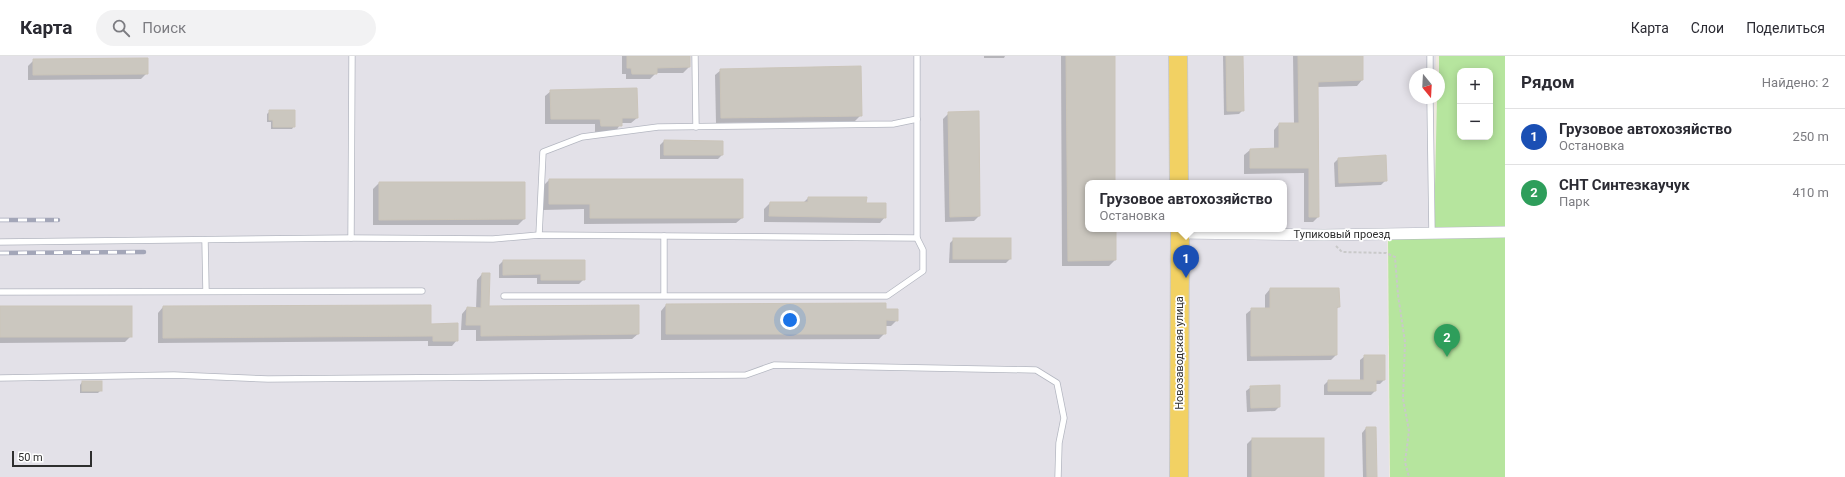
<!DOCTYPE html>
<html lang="ru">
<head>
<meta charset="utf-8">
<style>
  :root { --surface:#fff; --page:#f2f2f3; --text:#2b2b33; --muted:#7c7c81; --line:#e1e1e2; --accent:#4264fb }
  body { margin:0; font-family:Roboto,sans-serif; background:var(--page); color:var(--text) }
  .controls { position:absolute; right:12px; top:12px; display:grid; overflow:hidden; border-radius:8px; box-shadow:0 2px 10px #0003 }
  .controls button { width:36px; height:36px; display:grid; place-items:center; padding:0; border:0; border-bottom:1px solid var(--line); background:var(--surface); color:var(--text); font:20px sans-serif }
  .compass { position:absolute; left:1409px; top:12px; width:36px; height:36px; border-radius:50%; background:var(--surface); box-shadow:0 2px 10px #0003; rotate:162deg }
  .scale { position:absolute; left:12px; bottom:10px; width:80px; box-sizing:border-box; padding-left:4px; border:2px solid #2e2e2e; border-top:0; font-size:11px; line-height:14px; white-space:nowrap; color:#2e2e2e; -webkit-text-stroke:3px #fff; paint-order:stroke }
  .you { position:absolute; left:790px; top:264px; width:14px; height:14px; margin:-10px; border:3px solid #fff; border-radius:50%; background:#1a73e8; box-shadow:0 0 0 6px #1a73e833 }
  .badge { display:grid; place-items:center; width:26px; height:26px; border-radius:50%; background:var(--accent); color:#fff; font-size:13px; font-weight:700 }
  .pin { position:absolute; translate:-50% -33px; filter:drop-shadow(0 1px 2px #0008) }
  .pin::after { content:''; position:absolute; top:21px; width:14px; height:12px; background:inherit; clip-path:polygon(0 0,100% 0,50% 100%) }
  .popup { position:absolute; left:1085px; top:124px; width:202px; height:52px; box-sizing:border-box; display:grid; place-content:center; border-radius:8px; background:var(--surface); filter:drop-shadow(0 1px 3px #0005); font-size:13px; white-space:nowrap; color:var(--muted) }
  .popup b { font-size:15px; color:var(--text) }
  .popup::after { content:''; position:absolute; left:50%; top:100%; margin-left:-8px; border:8px solid transparent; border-top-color:var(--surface) }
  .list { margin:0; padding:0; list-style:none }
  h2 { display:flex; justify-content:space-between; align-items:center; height:52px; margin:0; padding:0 16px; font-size:17px }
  h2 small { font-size:13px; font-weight:400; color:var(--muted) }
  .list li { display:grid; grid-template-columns:26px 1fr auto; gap:12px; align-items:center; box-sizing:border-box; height:56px; padding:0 16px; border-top:1px solid var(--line) }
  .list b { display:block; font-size:15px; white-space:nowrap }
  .list p { margin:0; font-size:13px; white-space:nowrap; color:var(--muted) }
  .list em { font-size:13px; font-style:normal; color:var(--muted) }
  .icon { flex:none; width:22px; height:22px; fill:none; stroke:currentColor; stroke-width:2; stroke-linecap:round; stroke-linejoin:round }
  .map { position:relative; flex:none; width:1505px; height:421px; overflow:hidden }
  header { display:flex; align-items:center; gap:24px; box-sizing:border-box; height:56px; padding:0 20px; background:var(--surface); border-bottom:1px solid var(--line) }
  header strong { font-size:19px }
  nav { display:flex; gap:22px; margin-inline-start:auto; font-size:14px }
  .search { width:280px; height:36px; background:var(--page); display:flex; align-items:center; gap:10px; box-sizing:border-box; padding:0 14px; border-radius:22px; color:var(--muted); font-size:15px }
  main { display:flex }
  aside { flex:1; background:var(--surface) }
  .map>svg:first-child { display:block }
  .industrial { fill:#e3e1e8 }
  .green { fill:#b6e59e; fill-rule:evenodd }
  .shadow { fill:#0003 }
  .building { fill:#cbc7bf; stroke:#cbc5ba }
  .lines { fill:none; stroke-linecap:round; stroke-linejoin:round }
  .service-casing { stroke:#b4b7c1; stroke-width:7 }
  .minor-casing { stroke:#b4b7c1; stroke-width:12 }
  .primary-casing { stroke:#c9c9c9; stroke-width:20 }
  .path { stroke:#c9c9c9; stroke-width:2; stroke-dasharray:3 2; stroke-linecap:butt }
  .service { stroke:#fff; stroke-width:5.5 }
  .minor { stroke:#fff; stroke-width:11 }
  .primary { stroke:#f2d163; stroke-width:18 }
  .rail-casing { stroke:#a3a6b8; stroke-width:4.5 }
  .rail { stroke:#fff; stroke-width:3; stroke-dasharray:9; stroke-linecap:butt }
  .labels { text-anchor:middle; stroke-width:3.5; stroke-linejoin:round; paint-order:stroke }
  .street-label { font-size:11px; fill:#2e2e2e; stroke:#fff }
</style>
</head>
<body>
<header>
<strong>Карта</strong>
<div class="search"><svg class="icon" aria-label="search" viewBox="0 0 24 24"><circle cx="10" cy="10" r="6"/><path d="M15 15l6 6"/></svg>Поиск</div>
<nav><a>Карта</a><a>Слои</a><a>Поделиться</a></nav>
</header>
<main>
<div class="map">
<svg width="1505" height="421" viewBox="0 0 1505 421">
  <rect width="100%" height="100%" fill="#efe9e1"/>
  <g class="industrial">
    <path d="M0,0H1174V127H1088V173H1174L1176,421H0Z"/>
    <path d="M1181,0H1436L1435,18H1415V42H1434L1430,176L1284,173V127H1182Z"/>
    <path d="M1183,179L1387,181L1389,421H1182Z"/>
  </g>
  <g class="green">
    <path d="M1439,0H1505V174L1434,175L1437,42H1439ZM1460,15H1490V81H1460Z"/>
    <path d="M1505,179V421H1390L1388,181Z"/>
  </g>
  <g class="shadow">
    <path d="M622,0H689V11L683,17H656L650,23H626V18H622Z"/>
    <path d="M984,0H1005L1004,2H984Z"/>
    <path d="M1061,0H1114V127H1088V173H1115V204L1109,210H1062Z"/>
    <path d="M1223,0H1242L1243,54L1239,58L1224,59Z"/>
    <path d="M1293,0H1362V24L1357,30L1317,31L1318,161L1313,166H1304V117L1244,118V99L1250,94H1274V74L1279,68H1294Z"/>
    <path d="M34,4L147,17L141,23L28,24V10Z"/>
    <path d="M721,14L861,59L855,65L716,67L715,19Z"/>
    <path d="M551,35L637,62L631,67H621L616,75L595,76V68H545V40Z"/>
    <path d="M270,55L294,70L292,73H271V66H267V58Z"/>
    <path d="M949,57L979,160L974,165L945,166L943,63Z"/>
    <path d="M664,85L722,99L718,103H660V89Z"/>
    <path d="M1338,103L1386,124L1381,129L1335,131L1334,107Z"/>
    <path d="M549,124H742V162L736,167L584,168V153L543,154V130Z"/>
    <path d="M379,127L524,163L518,169H373V133Z"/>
    <path d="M808,142L865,148L885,161L880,167L764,166V153L770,147H803Z"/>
    <path d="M954,183L1010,203L1006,207H949L950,187Z"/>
    <path d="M503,205L584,223L579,228H537V222H499V209Z"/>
    <path d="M482,218L488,251L638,278L632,283L476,285V274H461L462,258L467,252L476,253L477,224Z"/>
    <path d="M1270,233L1339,251L1336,253V299L1331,304L1247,305L1246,258L1252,253H1265V239Z"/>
    <path d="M666,249L885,254L897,264L891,270H885V277L879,283L661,284V255Z"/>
    <path d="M0,251L131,280L125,286L0,287Z"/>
    <path d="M163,251L430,269L457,284L452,290H428V285L158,287V257Z"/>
    <path d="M1365,300L1384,324L1380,328H1375V335L1371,339H1324V329L1328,325H1360V304Z"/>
    <path d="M82,326L101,334L98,337H80V329Z"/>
    <path d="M1279,330V351L1275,355L1247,356L1246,335L1251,331Z"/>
    <path d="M1366,372L1376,421H1363L1362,377Z"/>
    <path d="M1252,383L1323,421H1247V388Z"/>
  </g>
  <g class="building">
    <path d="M627,0H690V11L657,12V18H632L631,12H627Z"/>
    <path d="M1066,0H1115V127H1088V173H1116V204L1068,205Z"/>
    <path d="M1226,0H1243L1244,55H1227Z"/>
    <path d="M1298,0H1363V24L1318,26L1319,161H1309V112H1250V93L1279,92V67H1299Z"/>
    <path d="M148,2V18L33,19V3Z"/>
    <path d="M861,10L862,60L721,62L720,13Z"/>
    <path d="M637,32L638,62H622V70H601L600,63H551L550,34Z"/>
    <path d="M269,54H295V71H273V64H269Z"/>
    <path d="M979,55L980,160L950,161L948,56Z"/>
    <path d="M664,84L723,85V99H664Z"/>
    <path d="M1386,99L1387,125L1339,127L1338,102Z"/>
    <path d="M549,123H743V162H590V148H549Z"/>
    <path d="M379,126H525V163L379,164Z"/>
    <path d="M808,141H867L866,147H886V162L769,160L770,146H808Z"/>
    <rect x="953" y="182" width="58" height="21"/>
    <path d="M503,204H585V224H541V218L503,219Z"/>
    <path d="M482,217H490L489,250L639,249V278L481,280V269H466L467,251L481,252Z"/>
    <path d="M1270,232H1339L1340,251H1337V299L1251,300V252H1270Z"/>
    <path d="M886,247V253H898V265L886,264V278H666V248Z"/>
    <path d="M431,249V268L458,267V285H433V280L163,282V250Z"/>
    <rect x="0" y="250" width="132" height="31"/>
    <path d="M1364,299H1385V324H1376V335H1328V324H1364Z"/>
    <rect x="82" y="325" width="20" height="10"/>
    <path d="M1280,329V351L1251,352L1250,330Z"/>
    <path d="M1366,371H1376L1377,421H1367Z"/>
    <rect x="1252" y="382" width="72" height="39"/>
  </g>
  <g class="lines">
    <g class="service-casing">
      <g id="service">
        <path d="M695,0L696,71"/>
        <path d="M1430,0V18"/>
        <path d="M1430,42L1432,178"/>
        <path d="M539,179L543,96L582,81L658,71L893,68L917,63"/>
        <path d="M664,180V239"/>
        <path d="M351,182L352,0"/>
        <path d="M205,184L206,235"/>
        <path d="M0,186L351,182L493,183L539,179L917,182V0"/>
        <path d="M0,236L422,235"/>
        <path d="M504,240H887L923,215V194L917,182"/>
        <path d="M0,322L174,319L268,323L746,319L774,309L1036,314L1057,327L1064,362L1059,387L1058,421"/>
      </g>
    </g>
    <g class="minor-casing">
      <path id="minor" d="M1180,177L1324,179L1505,176"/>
    </g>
    <g class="primary-casing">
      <g id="primary">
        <path d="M1178,0L1179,127"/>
        <path d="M1179,421L1180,173"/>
      </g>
    </g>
    <path class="path" d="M1336,190L1342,196L1386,197L1395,201L1398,239L1405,286L1403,343L1409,375L1405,406L1409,421"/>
    <use href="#service" class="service"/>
    <use href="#minor" class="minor"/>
    <use href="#primary" class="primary"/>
    <g class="rail-casing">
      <g id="rail">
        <path d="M0,164H58"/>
        <path d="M0,197L144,196"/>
      </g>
    </g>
    <use href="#rail" class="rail"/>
  </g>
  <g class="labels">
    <g class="street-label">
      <text x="1342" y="182">Тупиковый проезд</text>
      <text transform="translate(1179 297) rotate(-90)" y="4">Новозаводская улица</text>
    </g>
  </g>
</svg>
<div class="controls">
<button>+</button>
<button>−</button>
</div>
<svg class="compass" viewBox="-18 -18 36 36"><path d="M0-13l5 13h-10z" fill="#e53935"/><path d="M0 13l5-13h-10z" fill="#7c7c81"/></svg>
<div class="scale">50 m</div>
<div class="you"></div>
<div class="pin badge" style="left:1186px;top:222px;background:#1a4fb4">1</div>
<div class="popup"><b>Грузовое автохозяйство</b>Остановка</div>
<div class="pin badge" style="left:1447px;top:301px;background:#2e9e5b">2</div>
</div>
<aside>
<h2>Рядом<small>Найдено: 2</small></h2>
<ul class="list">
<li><span class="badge" style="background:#1a4fb4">1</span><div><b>Грузовое автохозяйство</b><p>Остановка</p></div><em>250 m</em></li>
<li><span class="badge" style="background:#2e9e5b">2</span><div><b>СНТ Синтезкаучук</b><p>Парк</p></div><em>410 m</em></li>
</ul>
</aside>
</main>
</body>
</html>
